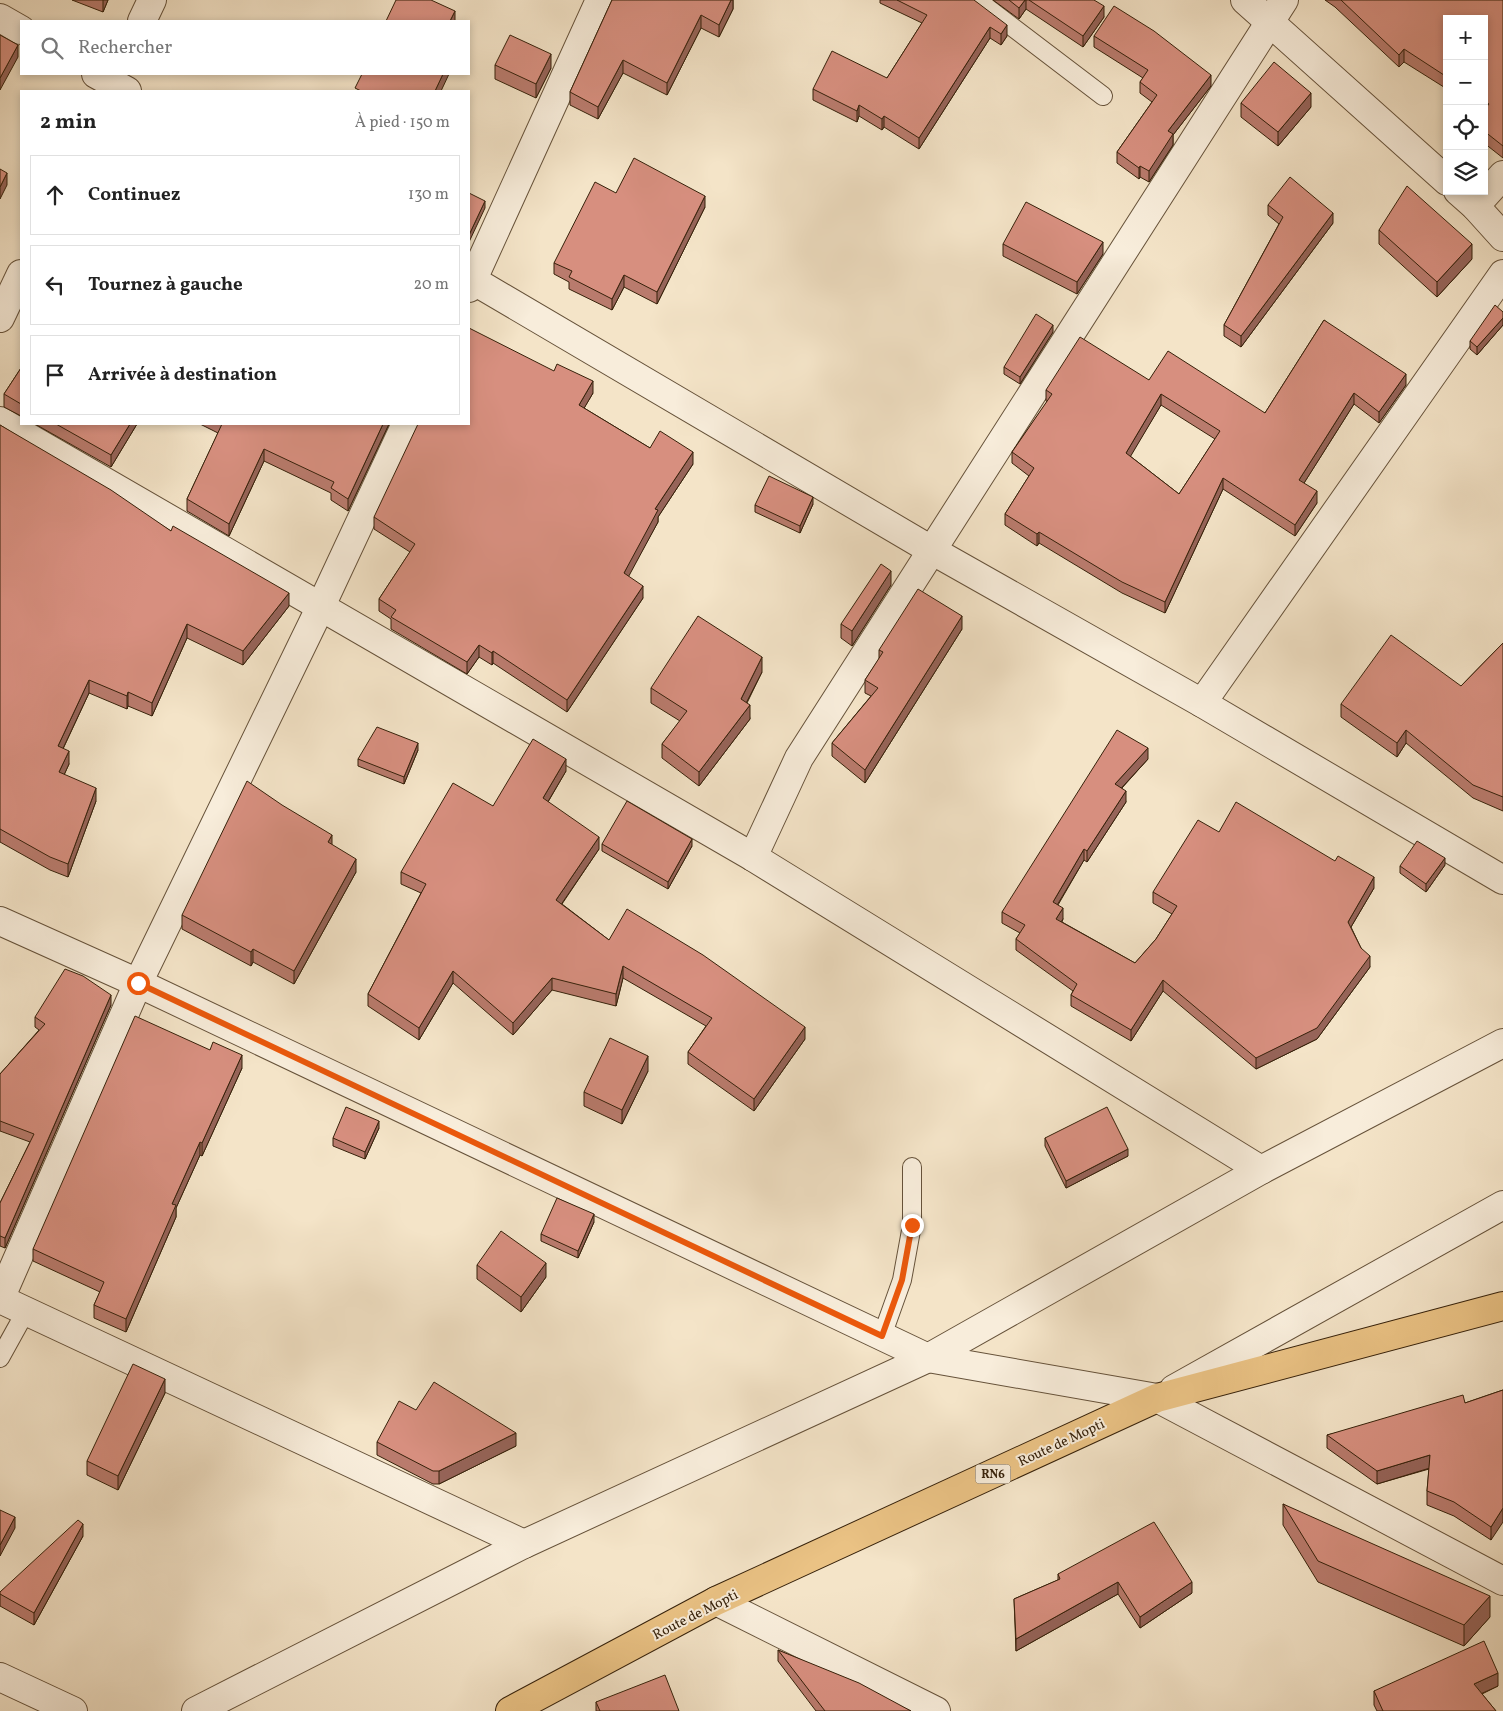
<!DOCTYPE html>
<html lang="fr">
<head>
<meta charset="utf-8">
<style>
  :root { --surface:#fff; --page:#f6f6f6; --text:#222; --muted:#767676; --line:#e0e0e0 }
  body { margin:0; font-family:Vollkorn,serif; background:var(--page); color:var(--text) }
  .controls { position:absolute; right:15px; top:15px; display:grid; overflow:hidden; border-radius:0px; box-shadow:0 2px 8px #0003 }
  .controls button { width:45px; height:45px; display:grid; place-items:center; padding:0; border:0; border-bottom:1px solid var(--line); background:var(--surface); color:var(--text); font:25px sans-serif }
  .stop { position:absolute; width:15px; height:15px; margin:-11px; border:4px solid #ea580c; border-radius:50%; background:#fff }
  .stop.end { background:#ea580c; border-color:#fff; box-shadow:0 1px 5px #0008 }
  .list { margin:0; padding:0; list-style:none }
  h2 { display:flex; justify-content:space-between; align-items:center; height:65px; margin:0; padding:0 20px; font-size:21px }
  h2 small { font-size:16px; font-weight:400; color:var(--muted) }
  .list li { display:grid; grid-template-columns:32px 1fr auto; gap:15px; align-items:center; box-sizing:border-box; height:80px; margin:0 10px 10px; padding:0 10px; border:1px solid var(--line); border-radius:0px }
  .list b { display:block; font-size:19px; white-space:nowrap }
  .list em { font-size:16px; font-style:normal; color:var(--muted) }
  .icon { flex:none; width:28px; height:28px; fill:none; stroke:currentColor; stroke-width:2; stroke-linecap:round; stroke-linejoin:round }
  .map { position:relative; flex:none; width:1503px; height:1711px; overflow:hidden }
  .search { position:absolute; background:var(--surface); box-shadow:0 2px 8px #0003; left:20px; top:20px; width:450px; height:55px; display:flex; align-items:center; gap:12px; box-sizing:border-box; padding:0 18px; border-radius:0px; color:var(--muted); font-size:19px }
  .panel { position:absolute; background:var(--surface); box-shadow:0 2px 8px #0003; left:20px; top:90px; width:450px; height:335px; border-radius:0px }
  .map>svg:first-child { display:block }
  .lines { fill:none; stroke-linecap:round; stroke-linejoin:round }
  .lane-casing { stroke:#66523a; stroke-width:20 }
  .street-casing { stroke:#66523a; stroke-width:30 }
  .highway-casing { stroke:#36210a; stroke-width:30 }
  .lane { stroke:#f8eddb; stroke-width:18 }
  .street { stroke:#f8eddb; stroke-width:28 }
  .highway { stroke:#eac284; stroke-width:28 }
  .wall { fill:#b97b6d; stroke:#36210a; fill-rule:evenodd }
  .shaded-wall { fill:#966459; stroke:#36210a }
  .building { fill:#d78f7f; stroke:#36210a; fill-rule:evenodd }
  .route { stroke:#ea580c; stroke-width:6 }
  .labels { text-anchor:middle; stroke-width:4; stroke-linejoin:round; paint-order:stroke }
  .shield { fill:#f8eddb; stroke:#705e49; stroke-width:1 }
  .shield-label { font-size:12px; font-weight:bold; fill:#36210a }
  .street-label { font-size:14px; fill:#36210a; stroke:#f8eddb }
</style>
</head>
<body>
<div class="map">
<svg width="1503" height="1711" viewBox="0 0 1503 1711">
  <rect width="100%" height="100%" fill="#f4e4c8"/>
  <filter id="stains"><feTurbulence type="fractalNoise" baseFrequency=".004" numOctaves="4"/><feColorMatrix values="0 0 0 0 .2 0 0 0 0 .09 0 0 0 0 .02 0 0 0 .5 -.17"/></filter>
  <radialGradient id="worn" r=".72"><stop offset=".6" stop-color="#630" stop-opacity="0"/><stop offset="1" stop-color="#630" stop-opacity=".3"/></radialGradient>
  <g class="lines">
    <g class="lane-casing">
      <g id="lane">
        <path d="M977,0L1103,96"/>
        <path d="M882,1336L902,1280L912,1225V1167"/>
        <path d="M0,1358L26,1311"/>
      </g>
    </g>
    <g class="street-casing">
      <g id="street">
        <path d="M1245,0L1447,181"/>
        <path d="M0,18L21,30"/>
        <path d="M142,21L152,0"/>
        <path d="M96,74L127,91"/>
        <path d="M1458,191L1475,206L1503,237"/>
        <path d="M1475,206L1503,175"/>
        <path d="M469,278L933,551L1202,703L1503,880"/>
        <path d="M469,288L600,0"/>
        <path d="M0,318L21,274"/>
        <path d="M0,421L753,857L1261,1170"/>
        <path d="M1202,703L1503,274"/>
        <path d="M753,857L799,758L1284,0"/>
        <path d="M0,921L138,983L928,1358L1157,1398L1503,1581"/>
        <path d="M0,1299L138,983L321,606L406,424"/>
        <path d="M0,1299L524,1544"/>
        <path d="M1174,1389L1503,1205"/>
        <path d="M716,1601L936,1711"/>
        <path d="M0,1677L73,1711"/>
        <path d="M196,1711L524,1544L928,1358L1261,1170L1503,1043"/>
      </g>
    </g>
    <g class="highway-casing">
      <path id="highway" d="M510,1711L716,1601L1157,1398L1503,1306"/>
    </g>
    <use href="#lane" class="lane"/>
    <use href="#street" class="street"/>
    <use href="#highway" class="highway"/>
  </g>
  <g class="wall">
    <path d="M72,0H108L103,12Z"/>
    <path d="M612,0H733V9L719,37L701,28L667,95L623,73L598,119L570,105V92Z"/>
    <path d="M880,0H974L1007,36L1001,45L990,38L919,149L884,127L882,130L859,116L857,122L813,100V89L887,78L922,23L880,3Z"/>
    <path d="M993,0H1094L1104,17L1083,47L1026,9L1019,19Z"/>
    <path d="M1325,0H1503V158L1484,143V19H1447V89L1404,62L1399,67L1335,7Z"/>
    <path d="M1094,36L1211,86L1173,135V145L1149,182L1140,177L1139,179L1117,163V152L1152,102L1140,93V82L1143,78L1094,47Z"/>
    <path d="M495,65L551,68L536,98L495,79Z"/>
    <path d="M1241,103L1311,107L1278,146L1241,117Z"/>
    <path d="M616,193L705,207L657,304L624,287L612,310L569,289V282L554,274V263Z"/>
    <path d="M1268,205L1333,223L1241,347L1224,336V325L1279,224L1268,215Z"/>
    <path d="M1379,230L1472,259L1437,297L1379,244Z"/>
    <path d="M1003,244L1103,254L1077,294L1003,256Z"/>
    <path d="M1503,312V325L1477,355L1470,349V341Z"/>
    <path d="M1324,320L1406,385L1379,423L1354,404L1304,483L1317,503L1295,536L1223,489L1165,613L1122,593L1039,543L1037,546L1005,525V514L1029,476L1012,463V452L1047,402L1046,401V390L1149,380L1265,413ZM1161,405L1215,439L1179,494L1130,456Z"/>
    <path d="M1053,332L1020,384L1004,374V367Z"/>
    <path d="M21,368V416L4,407V394Z"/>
    <path d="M593,393L584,408L650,448L693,464L658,517V522L628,576L643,598L567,712L493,663L492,665L479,657L467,674L391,629V619L379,611V599L410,552L374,529V517Z"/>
    <path d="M35,424H137L111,467Z"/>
    <path d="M200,424H389L348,511L331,500V493L264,461L229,536L187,511V499L218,433Z"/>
    <path d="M0,425L171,531L289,606L243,665L187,638L152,716L128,706L127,709L89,693L63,749L69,764L64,775L96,801L68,877L50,870L0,842Z"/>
    <path d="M813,504L800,533L755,512V505Z"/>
    <path d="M891,585L852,646L841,638V624Z"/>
    <path d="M962,629L865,783L832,756V743L871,696L865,693V680L879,659V650Z"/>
    <path d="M1503,643V811L1473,798L1406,743L1397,757L1341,717V704L1461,686Z"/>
    <path d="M762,672L747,703L750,719L699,786L662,758V744L680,721L651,703V688Z"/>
    <path d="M418,750L404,784L358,766V759Z"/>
    <path d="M1148,759L1122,788L1126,802L1087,862L1084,860L1058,905L1063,919L1062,922L1135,963L1156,939L1172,914L1153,903V892L1219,832L1374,888L1351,927L1370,967L1317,1039L1256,1069L1163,991L1131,1041L1071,1006V995L1073,991L1016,950V939L1020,933L1002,923V912Z"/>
    <path d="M566,771L548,802L599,849L562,904L609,940L805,1039L754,1111L688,1064V1052L706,1026L623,978L616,1006L552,990L513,1035L453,983L419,1040L368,1006V994L421,893L401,884V872L493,806Z"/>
    <path d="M602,844L692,846L668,889L602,851Z"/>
    <path d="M332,845L356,872L294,984L253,962L251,966L182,929V915Z"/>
    <path d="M1445,865L1426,892L1400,873V866Z"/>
    <path d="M111,1005L5,1248L0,1246V1203L30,1142L0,1131V1074L39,1030L35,1027V1017Z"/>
    <path d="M242,1068L202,1156L200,1155L176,1208V1217L126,1332L94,1318V1305L100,1292L33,1261V1249Z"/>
    <path d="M648,1071L622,1124L584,1106V1092Z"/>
    <path d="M379,1128L365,1159L333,1146V1138Z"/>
    <path d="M1045,1138L1128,1156L1066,1188L1045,1146Z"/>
    <path d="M594,1222L578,1258L541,1241V1234Z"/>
    <path d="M477,1265L546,1277L521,1312L477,1279Z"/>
    <path d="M1503,1390L1491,1540L1454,1516L1427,1505V1491L1429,1469L1377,1484L1327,1448V1435L1465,1403Z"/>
    <path d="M165,1393L118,1490L87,1475V1461Z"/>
    <path d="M416,1410L516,1446L439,1484H433L377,1455V1442Z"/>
    <path d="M1283,1504L1490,1617L1464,1646L1318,1582L1283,1525Z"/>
    <path d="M83,1536L34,1625L0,1606V1592Z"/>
    <path d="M1058,1574L1192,1593L1140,1628L1118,1594L1016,1651L1014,1599L1058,1580Z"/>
    <path d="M778,1650L911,1711H816L778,1661Z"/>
    <path d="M1498,1686L1482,1694L1496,1711H1377L1374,1705V1691Z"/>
    <path d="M596,1702L679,1711H596Z"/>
  </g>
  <g class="shaded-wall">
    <path d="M103,0H108L103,12Z"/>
    <path d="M731,0H733V9L719,37V25Z"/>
    <path d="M1025,0H1026V9L1019,19V8Z"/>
    <path d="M1104,6V17L1083,47V36Z"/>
    <path d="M455,11V21H450Z"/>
    <path d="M701,15V28L667,95V83Z"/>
    <path d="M1007,25V36L1001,45V34Z"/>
    <path d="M990,27V38L919,149V138Z"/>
    <path d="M18,45V57L0,90V78Z"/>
    <path d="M1404,49V62L1399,67V55Z"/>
    <path d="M551,54V68L536,98V84Z"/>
    <path d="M623,60V73L598,119V107Z"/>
    <path d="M443,74H449L441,91H435Z"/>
    <path d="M1211,75V86L1173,135V145L1149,182V171L1168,131Z"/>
    <path d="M1311,93V107L1278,146V132Z"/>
    <path d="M859,105V116L857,122V111Z"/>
    <path d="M884,116V127L882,130V119Z"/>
    <path d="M1140,166V177L1139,179V168Z"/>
    <path d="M7,173V185L0,199V187Z"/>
    <path d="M705,196V207L657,304V292Z"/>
    <path d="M485,201V208L469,242V235Z"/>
    <path d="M1333,213V223L1241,347V336Z"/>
    <path d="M1103,242V254L1077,294V282Z"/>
    <path d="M1472,244V259L1437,297V282Z"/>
    <path d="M624,275V287L612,310V299Z"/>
    <path d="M1503,318V325L1477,355V347Z"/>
    <path d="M1053,325V332L1020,384V377Z"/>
    <path d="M1406,374V385L1379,423V412Z"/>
    <path d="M593,381V393L579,417V405Z"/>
    <path d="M1354,393V404L1299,491V480Z"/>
    <path d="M1161,394V405L1126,464V453Z"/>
    <path d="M130,424H137L111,467V455Z"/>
    <path d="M383,424H389L348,511V499Z"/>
    <path d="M264,449V461L229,536V524Z"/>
    <path d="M693,452V464L658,517V522L624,585V573L655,509Z"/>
    <path d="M1223,478V489L1165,613V602Z"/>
    <path d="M1317,491V503L1295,536V525Z"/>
    <path d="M813,497V504L800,533V526Z"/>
    <path d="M1039,532V543L1037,546V534Z"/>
    <path d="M891,571V585L852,646V631Z"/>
    <path d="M643,586V598L567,712V700Z"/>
    <path d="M289,593V606L243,665V651Z"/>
    <path d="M962,616V629L865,783V770Z"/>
    <path d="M187,624V638L152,716V703Z"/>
    <path d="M479,645V657L467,674V662Z"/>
    <path d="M493,651V663L492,665V653Z"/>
    <path d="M762,657V672L741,713V699Z"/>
    <path d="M89,680V693L58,759V746Z"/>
    <path d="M128,692V706L127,709V696Z"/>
    <path d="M750,705V719L699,786V772Z"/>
    <path d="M1406,730V743L1397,757V743Z"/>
    <path d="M418,743V750L404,784V777Z"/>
    <path d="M1148,748V759L1115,795V784Z"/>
    <path d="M69,751V764L59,786V772Z"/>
    <path d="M566,759V771L543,810V798Z"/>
    <path d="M96,788V801L68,877V864Z"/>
    <path d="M1126,791V802L1087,862V851Z"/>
    <path d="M332,835V849L328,842Z"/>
    <path d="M599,837V849L556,912V900Z"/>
    <path d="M692,839V846L668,889V882Z"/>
    <path d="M1084,849V860L1053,912V902Z"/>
    <path d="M1445,858V865L1426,892V884Z"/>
    <path d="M356,859V872L294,984V971Z"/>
    <path d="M1374,877V888L1348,932V922Z"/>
    <path d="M1063,908V919L1056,929V919Z"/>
    <path d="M253,949V962L251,966V952Z"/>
    <path d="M1370,956V967L1317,1039L1256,1069V1058Z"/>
    <path d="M623,966V978L616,1006V994Z"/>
    <path d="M453,971V983L419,1040V1028Z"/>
    <path d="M552,978V990L513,1035V1023Z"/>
    <path d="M1163,980V991L1131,1041V1030Z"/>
    <path d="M111,995V1005L5,1248V1238Z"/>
    <path d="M805,1027V1039L754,1111V1099Z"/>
    <path d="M242,1055V1068L202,1156V1143Z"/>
    <path d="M648,1056V1071L622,1124V1110Z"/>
    <path d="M379,1121V1128L365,1159V1152Z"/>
    <path d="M200,1142V1155L176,1208V1217L126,1332V1319L172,1204Z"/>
    <path d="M1128,1149V1156L1066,1188V1181Z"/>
    <path d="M594,1214V1222L578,1258V1251Z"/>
    <path d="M546,1263V1277L521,1312V1297Z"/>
    <path d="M165,1379V1393L118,1490V1476Z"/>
    <path d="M516,1433V1446L439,1484V1471Z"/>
    <path d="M1430,1455V1468L1377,1484V1471Z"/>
    <path d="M1503,1508V1522L1491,1540V1527Z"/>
    <path d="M15,1517V1528L0,1556V1545Z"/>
    <path d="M83,1524V1536L34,1625V1613Z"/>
    <path d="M1118,1582V1594L1016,1651V1639Z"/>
    <path d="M1192,1582V1593L1140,1628V1617Z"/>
    <path d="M1490,1596V1617L1464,1646V1625Z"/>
    <path d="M1498,1673V1686L1474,1697V1684Z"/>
  </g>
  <g class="building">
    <path d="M396,0H431L455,11L450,21H386Z"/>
    <path d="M612,0H731L719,25L701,15L667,83L623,60L598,107L570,92Z"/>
    <path d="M897,0H974L1007,25L1001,34L990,27L919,138L884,116L882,119L859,105L857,111L813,89L832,51L887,78L927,15Z"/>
    <path d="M1009,0H1025L1019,8Z"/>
    <path d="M1029,0H1094L1104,6L1083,36Z"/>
    <path d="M1341,0H1503V146L1484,131V110L1489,104L1484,101V19H1447V77L1404,49L1399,55Z"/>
    <path d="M1114,6L1154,31L1211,75L1168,131L1173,134L1149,171L1140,166L1139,168L1117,152L1157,95L1140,82L1148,70L1094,36Z"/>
    <path d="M0,35L18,45L0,78Z"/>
    <path d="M510,35L551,54L536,84L495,65Z"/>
    <path d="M1274,62L1311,93L1278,132L1241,103Z"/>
    <path d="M362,74H443L435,91H361L355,88Z"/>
    <path d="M634,158L705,196L657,292L624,275L612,299L569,277L572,271L554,263L595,182L616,193Z"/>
    <path d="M0,169L7,173L0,187Z"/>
    <path d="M1290,177L1333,213L1241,336L1224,325L1283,217L1268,205Z"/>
    <path d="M1407,186L1472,244L1437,282L1379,230Z"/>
    <path d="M469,193L485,201L469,235Z"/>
    <path d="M1026,202L1103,242L1077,282L1003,244Z"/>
    <path d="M1495,305L1503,312V318L1477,347L1470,341Z"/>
    <path d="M1036,314L1053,325L1020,377L1004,367Z"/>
    <path d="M1324,320L1406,374L1379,412L1354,393L1299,480L1317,491L1295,525L1223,478L1165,602L1122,582L1039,532L1037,534L1005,514L1034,468L1012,452L1052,394L1046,390L1080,337L1149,380L1168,351L1265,413ZM1161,394L1220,431L1179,494L1126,453Z"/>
    <path d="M469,328L554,371L557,364L593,381L579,405L650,448L660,431L693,452L655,509L658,510L624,573L643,586L567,700L493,651L492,653L479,645L467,662L391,617L396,610L379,599L415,544L374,517L418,424H469Z"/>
    <path d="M21,368V404L4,394Z"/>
    <path d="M56,424H130L111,455Z"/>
    <path d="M222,424H383L348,499L331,488L334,482L264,449L229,524L187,499Z"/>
    <path d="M0,425L111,490L171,531L173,526L289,593L243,651L187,624L152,703L128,692L127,696L89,680L58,746L69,751L59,772L96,788L68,864L50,857L0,829Z"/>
    <path d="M769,476L813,497L800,526L755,505Z"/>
    <path d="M881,564L891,571L852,631L841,624Z"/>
    <path d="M918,589L962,616L865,770L832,743L878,688L865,680L883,652L879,650Z"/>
    <path d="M698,616L762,657L741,699L750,705L699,772L662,744L687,711L651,688Z"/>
    <path d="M1391,635L1461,686L1503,643V797L1473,785L1406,730L1397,743L1341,704Z"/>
    <path d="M377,727L418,743L404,777L358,759Z"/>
    <path d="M1117,730L1148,748L1115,784L1126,791L1087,851L1084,849L1053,902L1063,908L1056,919L1135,963L1156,939L1177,906L1153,892L1198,820L1219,832L1236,802L1335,861L1338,856L1374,877L1348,922L1361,948L1370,956L1317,1028L1256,1058L1163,980L1131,1030L1071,995L1077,984L1016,939L1025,925L1002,912Z"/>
    <path d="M533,739L566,759L543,798L599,837L556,900L609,940L627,909L703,955L805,1027L754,1099L688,1052L712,1018L623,966L616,994L552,978L513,1023L453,971L419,1028L368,994L426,884L401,872L453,783L493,806Z"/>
    <path d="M247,781L282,805L332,835L328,842L356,859L294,971L253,949L251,952L182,915Z"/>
    <path d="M627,801L692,839L668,882L602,844Z"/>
    <path d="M1417,841L1445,858L1426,884L1400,866Z"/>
    <path d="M65,969L83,976L111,995L5,1238L0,1236V1203L34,1134L0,1121V1074L45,1024L35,1017Z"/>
    <path d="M135,1016L210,1050L213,1042L242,1055L202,1143L200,1142L172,1204L176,1205L126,1319L94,1305L104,1282L33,1249Z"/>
    <path d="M610,1038L648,1056L622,1110L584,1092Z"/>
    <path d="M346,1107L379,1121L365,1152L333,1138Z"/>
    <path d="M1107,1107L1128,1149L1066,1181L1045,1138Z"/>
    <path d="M557,1198L594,1214L578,1251L541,1234Z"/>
    <path d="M501,1231L546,1263L521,1297L477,1265Z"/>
    <path d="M133,1364L165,1379L118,1476L87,1461Z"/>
    <path d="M434,1382L516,1433L439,1471H433L377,1442L399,1401L416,1410Z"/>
    <path d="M1503,1390V1508L1491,1527L1454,1502L1427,1491L1430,1455L1377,1471L1327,1435L1463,1395L1465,1403Z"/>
    <path d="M1283,1504L1490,1596L1464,1625L1318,1561Z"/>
    <path d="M0,1510L15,1517L0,1545Z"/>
    <path d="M78,1520L83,1524L34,1613L0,1594V1592Z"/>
    <path d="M1154,1522L1192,1582L1140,1617L1118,1582L1016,1639L1014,1599L1060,1579L1058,1574Z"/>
    <path d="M1484,1641L1498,1673L1474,1684L1496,1711H1383L1374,1691Z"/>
    <path d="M778,1650L859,1683L911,1711H825Z"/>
    <path d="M665,1675L679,1711H600L596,1702Z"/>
  </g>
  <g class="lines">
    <path class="route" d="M138,983L882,1336L902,1280L912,1225"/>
  </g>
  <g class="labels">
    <rect class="shield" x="975.5" y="1464.5" width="35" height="19" rx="4"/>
    <g class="shield-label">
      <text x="993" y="1478">RN6</text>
    </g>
    <g class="street-label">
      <text transform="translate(1061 1442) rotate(-25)" y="5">Route de Mopti</text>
      <text transform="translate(695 1614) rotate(-27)" y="5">Route de Mopti</text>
    </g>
  </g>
  <rect width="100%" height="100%" filter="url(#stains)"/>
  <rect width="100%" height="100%" fill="url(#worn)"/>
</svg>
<div class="controls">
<button>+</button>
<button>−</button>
<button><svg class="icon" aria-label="locate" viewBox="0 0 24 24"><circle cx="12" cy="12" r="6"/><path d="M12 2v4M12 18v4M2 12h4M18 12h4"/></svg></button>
<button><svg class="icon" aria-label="layers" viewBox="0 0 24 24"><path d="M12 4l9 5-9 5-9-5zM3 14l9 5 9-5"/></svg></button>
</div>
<div class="stop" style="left:138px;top:983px"></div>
<div class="stop end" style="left:912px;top:1225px"></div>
<div class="search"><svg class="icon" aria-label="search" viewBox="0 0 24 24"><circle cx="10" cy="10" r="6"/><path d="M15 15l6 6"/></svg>Rechercher</div>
<section class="panel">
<h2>2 min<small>À pied · 150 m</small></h2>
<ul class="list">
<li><svg class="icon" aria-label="ahead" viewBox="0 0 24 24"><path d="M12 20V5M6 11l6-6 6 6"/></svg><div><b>Continuez</b></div><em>130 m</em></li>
<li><svg class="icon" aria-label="left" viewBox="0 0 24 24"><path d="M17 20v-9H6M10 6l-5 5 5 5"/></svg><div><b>Tournez à gauche</b></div><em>20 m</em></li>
<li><svg class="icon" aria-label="arrive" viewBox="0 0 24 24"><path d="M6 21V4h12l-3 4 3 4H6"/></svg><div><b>Arrivée à destination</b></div></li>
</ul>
</section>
</div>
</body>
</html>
